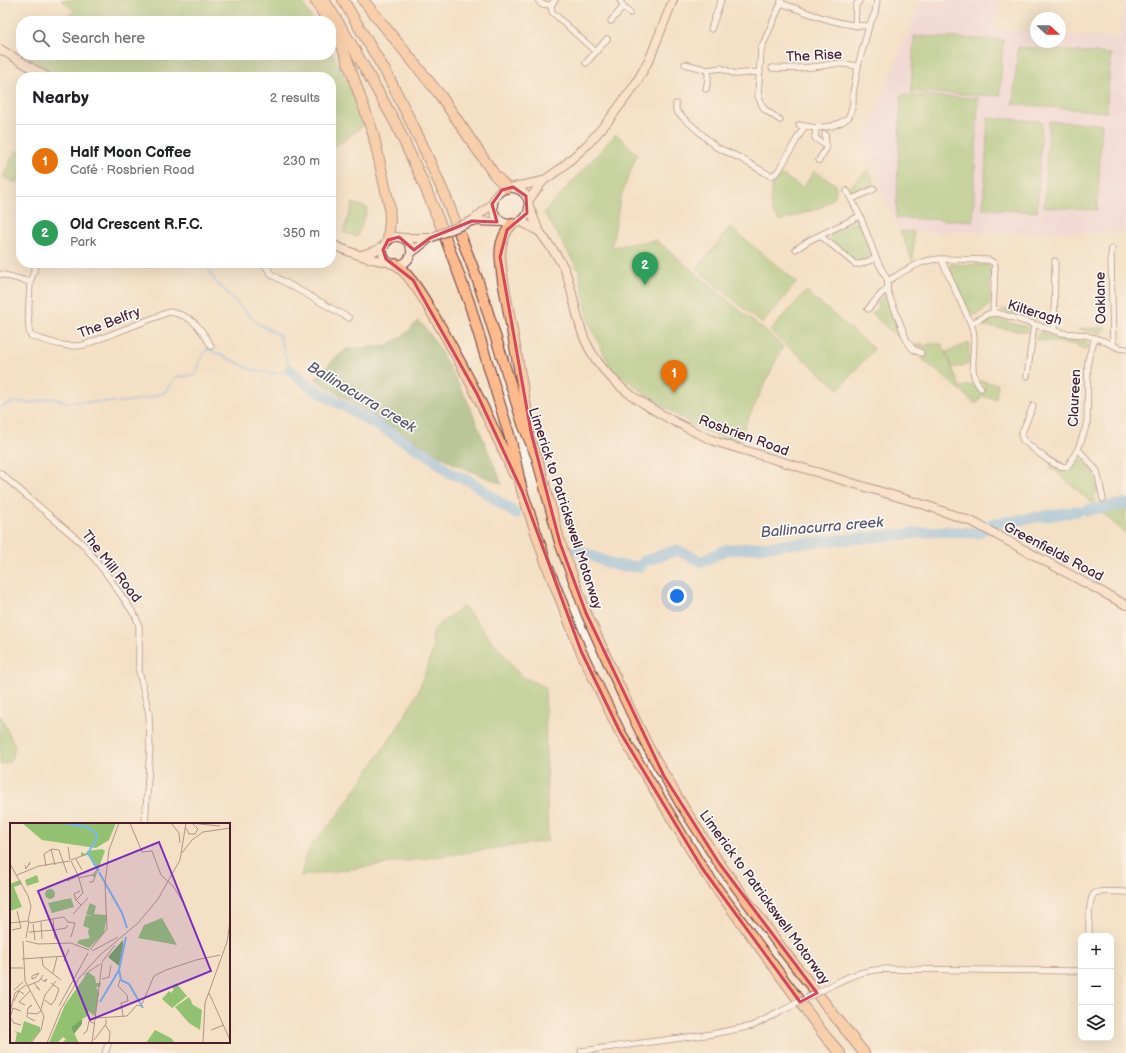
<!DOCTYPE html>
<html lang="en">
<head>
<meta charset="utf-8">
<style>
  :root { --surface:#fff; --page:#f6f6f6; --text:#202124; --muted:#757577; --line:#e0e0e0; --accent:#111827 }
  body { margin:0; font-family:"Balsamiq Sans",sans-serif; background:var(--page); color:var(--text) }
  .controls { position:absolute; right:12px; bottom:12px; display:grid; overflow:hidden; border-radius:8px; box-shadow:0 4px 16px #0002 }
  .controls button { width:36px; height:36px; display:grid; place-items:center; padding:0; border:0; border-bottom:1px solid var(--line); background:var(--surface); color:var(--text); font:20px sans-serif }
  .compass { position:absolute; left:1030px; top:12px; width:36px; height:36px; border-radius:50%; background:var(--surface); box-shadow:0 4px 16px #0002; rotate:112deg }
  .you { position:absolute; left:677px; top:596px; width:14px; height:14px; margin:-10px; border:3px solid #fff; border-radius:50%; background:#1a73e8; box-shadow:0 0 0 6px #1a73e833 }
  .badge { display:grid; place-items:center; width:26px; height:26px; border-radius:50%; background:var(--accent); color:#fff; font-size:13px; font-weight:700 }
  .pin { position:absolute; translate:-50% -33px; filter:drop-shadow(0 1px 2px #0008) }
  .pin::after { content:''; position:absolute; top:21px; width:14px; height:12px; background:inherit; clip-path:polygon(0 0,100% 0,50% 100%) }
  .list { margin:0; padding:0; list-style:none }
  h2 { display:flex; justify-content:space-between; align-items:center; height:52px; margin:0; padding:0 16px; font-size:17px }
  h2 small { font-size:13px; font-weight:400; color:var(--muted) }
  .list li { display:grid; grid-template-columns:26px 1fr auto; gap:12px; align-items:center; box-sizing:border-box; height:72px; padding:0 16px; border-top:1px solid var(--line) }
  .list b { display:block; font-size:15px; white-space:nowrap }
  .list p { margin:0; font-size:13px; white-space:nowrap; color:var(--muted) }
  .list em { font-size:13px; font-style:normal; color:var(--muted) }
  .icon { flex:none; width:22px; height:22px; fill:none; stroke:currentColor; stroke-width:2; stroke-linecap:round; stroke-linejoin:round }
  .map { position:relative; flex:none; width:1126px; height:1053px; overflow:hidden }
  .search { position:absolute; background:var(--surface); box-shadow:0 4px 16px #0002; left:16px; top:16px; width:320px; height:44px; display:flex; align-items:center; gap:10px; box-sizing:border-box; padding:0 14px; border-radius:16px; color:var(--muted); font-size:15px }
  .panel { position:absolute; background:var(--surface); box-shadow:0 4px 16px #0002; left:16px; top:72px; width:320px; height:196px; border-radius:16px }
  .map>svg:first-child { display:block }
  .built { fill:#efd0e5 }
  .green { fill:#92c271; stroke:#6e704e }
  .forest { fill:#75a863; stroke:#606447 }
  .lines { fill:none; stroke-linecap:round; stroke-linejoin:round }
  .stream { stroke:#78b9ed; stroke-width:2 }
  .river { stroke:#78b9ed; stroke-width:11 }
  .street-casing { stroke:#643c42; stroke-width:7 }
  .secondary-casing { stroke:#643c42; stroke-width:10 }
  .highway-casing { stroke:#643c42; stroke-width:12 }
  .street { stroke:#fff; stroke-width:5.5 }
  .secondary { stroke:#fee3d1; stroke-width:8 }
  .highway { stroke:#fcba8d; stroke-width:10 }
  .street-bridge-casing { stroke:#643c42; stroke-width:7; stroke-linecap:butt }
  .secondary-bridge-casing { stroke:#643c42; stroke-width:10; stroke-linecap:butt }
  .street-bridge { stroke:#fff; stroke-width:5.5 }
  .secondary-bridge { stroke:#fee3d1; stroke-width:8 }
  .marked { fill:none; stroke:#d1495b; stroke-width:3; stroke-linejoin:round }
  .labels { text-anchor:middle; stroke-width:3; stroke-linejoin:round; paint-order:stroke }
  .street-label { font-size:14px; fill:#4a1f2b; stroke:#fff }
  .water-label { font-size:15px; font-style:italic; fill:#5a556f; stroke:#fff }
  .inset-river { fill:none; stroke:#78b9ed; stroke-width:2 }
  .inset-road { fill:none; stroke:#b09387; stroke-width:1 }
  .view { fill:#7b2cbf; fill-opacity:0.15; stroke:#7b2cbf; stroke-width:2 }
  .inset-edge { fill:none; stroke:#4a1f2b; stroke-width:2 }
</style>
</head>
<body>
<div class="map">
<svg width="1126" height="1053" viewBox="0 0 1126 1053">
  <rect width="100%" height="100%" fill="#fff"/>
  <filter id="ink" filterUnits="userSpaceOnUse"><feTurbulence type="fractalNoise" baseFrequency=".025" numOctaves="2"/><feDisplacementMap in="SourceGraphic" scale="8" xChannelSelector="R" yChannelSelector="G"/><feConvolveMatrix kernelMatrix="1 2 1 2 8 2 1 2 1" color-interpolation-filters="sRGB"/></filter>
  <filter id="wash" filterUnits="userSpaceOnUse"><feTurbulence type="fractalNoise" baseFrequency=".012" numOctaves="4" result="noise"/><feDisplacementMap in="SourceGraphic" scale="16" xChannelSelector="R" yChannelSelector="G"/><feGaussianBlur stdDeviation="0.9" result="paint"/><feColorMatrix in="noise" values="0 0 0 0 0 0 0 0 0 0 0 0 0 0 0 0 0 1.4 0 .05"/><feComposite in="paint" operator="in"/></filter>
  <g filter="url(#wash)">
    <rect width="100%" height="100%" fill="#f4e0c4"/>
    <path class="built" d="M921,0H999L997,29L1036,32V42H1060V34L1120,39L1124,0H1126V233L899,232L871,163L864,139Z"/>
    <g class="green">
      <path d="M61,0H301L313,21H58L75,11Z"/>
      <path d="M914,36L1003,40L1000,96L911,92Z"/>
      <path d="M1018,47L1111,54L1106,112L1013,104Z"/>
      <path d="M331,50L367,123L331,150V77H60L25,55H331Z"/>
      <path d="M901,95L978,98L973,221L896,218Z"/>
      <path d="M988,118L1042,121L1037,212L983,209Z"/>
      <path d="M1049,121L1102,124L1097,210L1044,207Z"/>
      <path d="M616,134L637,154L620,199L612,247L656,240L783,346L736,444L726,441L692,425L645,394L611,368L589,323L579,271L544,212Z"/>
      <path d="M15,150L21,153V173L17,183L3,177Z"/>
      <path d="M868,169L875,185L853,194L848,188Z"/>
      <path d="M814,171L835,184L836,188L835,197L822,207L780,221L772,212V207L770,203L773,183L770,180H775L782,175L803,188Z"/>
      <path d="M353,203L368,208L357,237L343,232Z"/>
      <path d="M854,222L859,223L870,254C867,259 859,262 854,260L829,238L831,234Z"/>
      <path d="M730,227L797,282L762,324L697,269Z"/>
      <path d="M900,231L914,232L913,260H912Z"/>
      <path d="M950,264L986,265L990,266V302L989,306L977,315L970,313L950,271Z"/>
      <path d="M806,291L874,349L839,389L770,331Z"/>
      <path d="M883,295L887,297L902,334L897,337L872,314L878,307L877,303Z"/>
      <path d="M1001,310H1024L1023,316Z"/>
      <path d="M1025,316L1050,317V319L1048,321Z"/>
      <path d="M992,318L1027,327L1029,330L1028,332L982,326L987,320Z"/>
      <path d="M1105,327V330L1101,333L1078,329Z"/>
      <path d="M1041,332L1060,339L1086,341L1088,346L1087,349L1079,348V345L1036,340L1037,335Z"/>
      <path d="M922,343L923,346L929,344H942L960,387L974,384L979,391L983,393L985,391V386L979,381L998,384L996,399L982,396L976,404L968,398L964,393L922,359L927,352L922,346L914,347L915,345Z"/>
      <path d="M969,343V364L953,368L946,352Z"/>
      <path d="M1078,457L1082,459L1094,472L1099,492H1094L1095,501L1091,502L1050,467V466L1061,471H1067Z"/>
      <path d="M1126,499V534L1092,504Z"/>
      <path d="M464,606L521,676L545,687L548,841L301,876L305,857L313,844L337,816L400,724L418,692L433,649L432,635L438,625Z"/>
      <path d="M0,715L15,746L14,752L10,762L0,765Z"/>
    </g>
    <path class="forest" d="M418,321L423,325L436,343L467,400L502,484L454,464L373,416L315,379L333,360L347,349L386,346L407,333Z"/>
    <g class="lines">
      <path class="stream" d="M0,407L14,402L30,403L51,398L65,402H124L148,398L165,392L176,377L196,375L202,355L208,349L253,370L273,374L290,370L279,335L257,323L215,281L205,263"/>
      <g class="river">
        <path d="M290,370L308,385L430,456L450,473L470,481L516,514"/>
        <path d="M1087,510L1126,504"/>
        <path d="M577,550L614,565L639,567L645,561L677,550L702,562L725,550L942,531L978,533L994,523L1013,521L1078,511"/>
      </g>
    </g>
  </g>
  <g filter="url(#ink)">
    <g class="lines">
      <g class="street-casing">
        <g id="street">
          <path d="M538,0L541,4L551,5"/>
          <path d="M620,0L623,7L630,13"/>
          <path d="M781,0V3C809,13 838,26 869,26"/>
          <path d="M551,5L552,12L596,52"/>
          <path d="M551,5L555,0"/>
          <path d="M611,21L623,7"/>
          <path d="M855,26L856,5L860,0"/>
          <path d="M711,29L721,0"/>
          <path d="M586,63L607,39"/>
          <path d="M685,64L708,70L721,68L735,74L760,72"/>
          <path d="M772,68C792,69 812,68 832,64C840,63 850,65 858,66"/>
          <path d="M706,89L708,80V70"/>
          <path d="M676,104V110L678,113L716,147L740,158L771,176L775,174L779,170L804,127"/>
          <path d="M780,120L764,109L758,96L761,49L781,3"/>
          <path d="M799,125L816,128L832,126L842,122L849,117L853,104V93L858,66L869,26L875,13L877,0"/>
          <path d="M816,128L815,138L826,146"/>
          <path d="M819,160L826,149L825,134"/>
          <path d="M847,191L860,216L876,258L888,281L887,290L907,341L913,349L921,353"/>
          <path d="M852,199L874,189"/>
          <path d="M821,236L855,264H861L876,258"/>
          <path d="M796,249L810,240L860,216"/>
          <path d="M1112,249L1111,256L1113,345"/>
          <path d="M941,259L989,260L994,263L995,266L993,313"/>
          <path d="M263,263L272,275L349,318"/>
          <path d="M0,274L30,282C30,293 26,329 31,336C48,341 67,349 84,345L169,312C191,315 200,326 211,346"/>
          <path d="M888,281C904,271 921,259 941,259L971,324L988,314L998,313L1062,333L1085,335L1104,341L1119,348L1126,349"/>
          <path d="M30,282L37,263"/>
          <path d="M868,309L882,293L887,290"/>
          <path d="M971,324C980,345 964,370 981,388"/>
          <path d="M1054,331L1055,261"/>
          <path d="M1095,338L1091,350L1088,360L1087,424L1078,449L1097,471L1103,499"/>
          <path d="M1027,376L1034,325"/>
          <path d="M1033,406L1021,435L1023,440C1032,447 1056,471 1068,466L1078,449"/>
          <path d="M0,473L84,545L108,576L136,617L139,626V671L149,714L150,748L145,824"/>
          <path d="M1089,936C1089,928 1088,897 1095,893C1100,890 1119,892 1126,892"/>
          <path d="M838,982C856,973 868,970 887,969L1081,971"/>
          <path d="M581,1051L712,1034L752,1026L776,1014"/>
          <path d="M105,1053L109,1042"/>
        </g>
      </g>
      <g class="secondary-casing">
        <g id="secondary">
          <path d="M0,49L47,77"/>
          <path d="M514,187L543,181"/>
          <circle cx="511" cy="206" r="18"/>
          <path d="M528,201L543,181L560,169L587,145L609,120L635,85L650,58L673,0"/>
          <path d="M529,207C533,215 535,224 540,232C549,246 560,257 566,273C574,295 576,319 585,340C603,380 637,401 673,421C688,428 702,436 717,442L925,505L973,522L1126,605"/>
          <path d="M472,221L502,222"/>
          <path d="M472,221L492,204"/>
          <path d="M520,221L540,232"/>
          <circle cx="397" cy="251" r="14"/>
          <path d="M403,238H430"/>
          <path d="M331,243C343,251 375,261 389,262"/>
          <path d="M411,253L430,238"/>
          <path d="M362,255L377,250L385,245"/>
        </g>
      </g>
      <g class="highway-casing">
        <g id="highway">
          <path d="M315,0L328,21"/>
          <path d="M324,0L349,40L396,124L422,180L441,226L469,302L511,441L522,491L547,565L581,651L620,732L702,868L825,1036L840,1053"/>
          <path d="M343,0L388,76L421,142L446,198L478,281L523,424L537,458L560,543L586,613L623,695L648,747L681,804L719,863L782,949L864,1053"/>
          <path d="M363,0L440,95L494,174L507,188"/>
          <path d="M331,27L344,51L373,133L389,204L390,220L388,240"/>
          <path d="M512,224C496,242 500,259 503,281L530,429"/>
          <path d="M396,264C413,279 423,297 434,316C465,367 490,420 514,474"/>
        </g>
      </g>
      <use href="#street" class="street"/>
      <use href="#secondary" class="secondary"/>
      <use href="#highway" class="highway"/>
      <g class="street-bridge-casing">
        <path id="street-bridge" d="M776,1014L838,982"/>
      </g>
      <g class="secondary-bridge-casing">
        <path id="secondary-bridge" d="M430,238L472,221"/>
      </g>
      <use href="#street-bridge" class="street-bridge"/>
      <use href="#secondary-bridge" class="secondary-bridge"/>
    </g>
  </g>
  <path d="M0 0H1126V1053H0ZM513,187L526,196L527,213L507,230L500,257L531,432L560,543L586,613L664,776L719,863L817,993L800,1002L702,868L620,732L581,651L522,491L477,394L413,280L386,259L383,250L388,240L399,237L414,250L430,238L472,221L497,222L492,204L502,190Z" fill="#f4e0c4" fill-opacity=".55" fill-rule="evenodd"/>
  <path class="marked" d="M513,187L526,196L527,213L507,230L500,257L531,432L560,543L586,613L664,776L719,863L817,993L800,1002L702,868L620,732L581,651L522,491L477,394L413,280L386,259L383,250L388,240L399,237L414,250L430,238L472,221L497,222L492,204L502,190Z"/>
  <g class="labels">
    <g class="street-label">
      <text transform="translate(814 55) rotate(-3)" y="5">The Rise</text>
      <text transform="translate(1100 298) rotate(-91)" y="5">Oaklane</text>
      <text transform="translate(1035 312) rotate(17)" y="5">Kilteragh</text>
      <text transform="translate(109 322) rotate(-21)" y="5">The Belfry</text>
      <text transform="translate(1074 398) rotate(-87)" y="5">Claureen</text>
      <text transform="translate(744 435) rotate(20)" y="5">Rosbrien Road</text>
      <text transform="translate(566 508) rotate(72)" y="5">Limerick to Patrickswell Motorway</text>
      <text transform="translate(1054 551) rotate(28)" y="5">Greenfields Road</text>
      <text transform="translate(112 566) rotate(52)" y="5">The Mill Road</text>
      <text transform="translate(765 897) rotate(54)" y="5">Limerick to Patrickswell Motorway</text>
    </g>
    <g class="water-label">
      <text transform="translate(362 397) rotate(31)" y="5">Ballinacurra creek</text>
      <text transform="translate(822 527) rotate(-5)" y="5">Ballinacurra creek</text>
    </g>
  </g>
  <g transform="translate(10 823)">
    <rect width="220" height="220" fill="#f4e0c4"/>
    <path d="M12,0H106L99,17L86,25L32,17ZM92,26L95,28L85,55L83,52L87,48L78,32L71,33V29L75,31L78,28ZM27,52L29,59L17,63L15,57ZM10,57L12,61L4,64L12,84L0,88V61ZM35 71a5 5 0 1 1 10 0a5 5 0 1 1-10 0ZM61,75L64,84L42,90L38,80ZM80,80L86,83L84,91L97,92L94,110L79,125L67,120L69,117L80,115L78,110L79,105L73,103L76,92L83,94L76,91ZM152,95L167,122L128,115L134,102ZM78,149L85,154L86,160H91L90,164H86L89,170L85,193L78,188L77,193L61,204L69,220H52L56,216L53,214L47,220H39L55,182ZM166,160L177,173L162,185L152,176L159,168L161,170L164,166L162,164ZM179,174L183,182L192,187L190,207L179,200L165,184ZM14,198L30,204V208L20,220H5L7,210L4,208L11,210ZM145,207L161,215L165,220H136Z" fill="#92c271"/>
    <path d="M113,117V123L109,143L98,134ZM72,196V201L64,211L61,204Z" fill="#75a863"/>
    <path class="inset-river" d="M53,0L77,4L87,11L86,17L78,30L89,48M89,49L112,90L117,105M109,147L111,157L119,161L133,185M109,147L116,114M90,179L109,147"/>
    <path class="inset-road" d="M120,0L132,29L142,28L151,52L163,63L174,81M161,0L169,10L170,20M180,0L210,3M176,5L179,11H185L188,6L183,1M58,24L60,37M41,26L45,42M172,30L182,17L193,9L220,5M66,36L72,47M61,37L77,31M61,38L68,52L73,70L66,77L71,82M0,41L18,73L21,83L18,98M15,42L16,46L20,39L19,42M36,43L34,31L42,26L49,27L57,50M7,52L29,43L60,38M68,55L82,52L87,47M57,58L68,53M79,59H83L85,53L82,52M66,77L64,71L70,68M63,91L78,75M43,96L45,116M31,99L32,116M58,99L65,100L61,114M0,100L18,98M20,100L54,94L58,99M23,101L25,117M2,107L11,105L7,88M45,107L56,105L58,102M19,109L44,107M16,115L19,98V100M13,118L15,158L34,193L31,207L21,220M16,118L28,121L61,120L79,127M80,127L97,106L95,61L99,27L109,0M82,128L108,114M32,134L33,143L51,157M12,136L55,133M54,138L59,126M92,139L105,122M0,145H13M29,150L25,155L22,156V153ZM43,150L47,134M74,152L90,141M31,156L34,158L35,159L37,156L34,158M92,156L99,154L101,142M110,157L108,163L117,172L118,178L111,180L113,193M24,160L30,167L26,164M17,163L29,158L33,152M4,167L13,159M199,170L220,217M35,177L41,182L45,177L49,166L41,160M4,178L9,168L14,171M15,182L9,179L20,168M49,183L78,130M19,184L22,182L18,185L17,194L25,198M31,186L35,172L46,158M0,189L5,170L16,162M18,190L27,191L32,187M1,192L3,185L11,188M0,194L4,200L11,202M86,195L117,193L127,182L131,183L144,153L156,147L186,137L210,132M95,202L100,209L99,220M201,207L214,202M73,211L77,208L79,198L85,201M84,217L96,201V196M37,220L51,186L69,155L90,132L128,100L148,76L170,37L176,0M82,220L92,140M193,220L195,180L217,119L220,99"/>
    <path class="view" d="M149,19L201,148L80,197L28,68Z"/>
    <rect width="220" height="220" class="inset-edge"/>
  </g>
</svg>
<div class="controls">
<button>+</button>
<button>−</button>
<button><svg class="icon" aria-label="layers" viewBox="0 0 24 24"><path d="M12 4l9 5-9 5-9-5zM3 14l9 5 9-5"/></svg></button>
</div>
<svg class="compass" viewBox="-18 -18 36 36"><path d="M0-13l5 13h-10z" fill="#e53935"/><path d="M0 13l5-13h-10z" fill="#757577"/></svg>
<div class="you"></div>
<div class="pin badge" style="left:674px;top:393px;background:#e8710a">1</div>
<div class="pin badge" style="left:645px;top:285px;background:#2e9e5b">2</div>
<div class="search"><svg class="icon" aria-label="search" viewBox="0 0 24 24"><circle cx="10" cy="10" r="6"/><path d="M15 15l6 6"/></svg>Search here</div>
<section class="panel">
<h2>Nearby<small>2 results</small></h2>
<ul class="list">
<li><span class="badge" style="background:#e8710a">1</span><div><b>Half Moon Coffee</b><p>Café · Rosbrien Road</p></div><em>230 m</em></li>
<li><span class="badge" style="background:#2e9e5b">2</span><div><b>Old Crescent R.F.C.</b><p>Park</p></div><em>350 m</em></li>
</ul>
</section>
</div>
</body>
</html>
